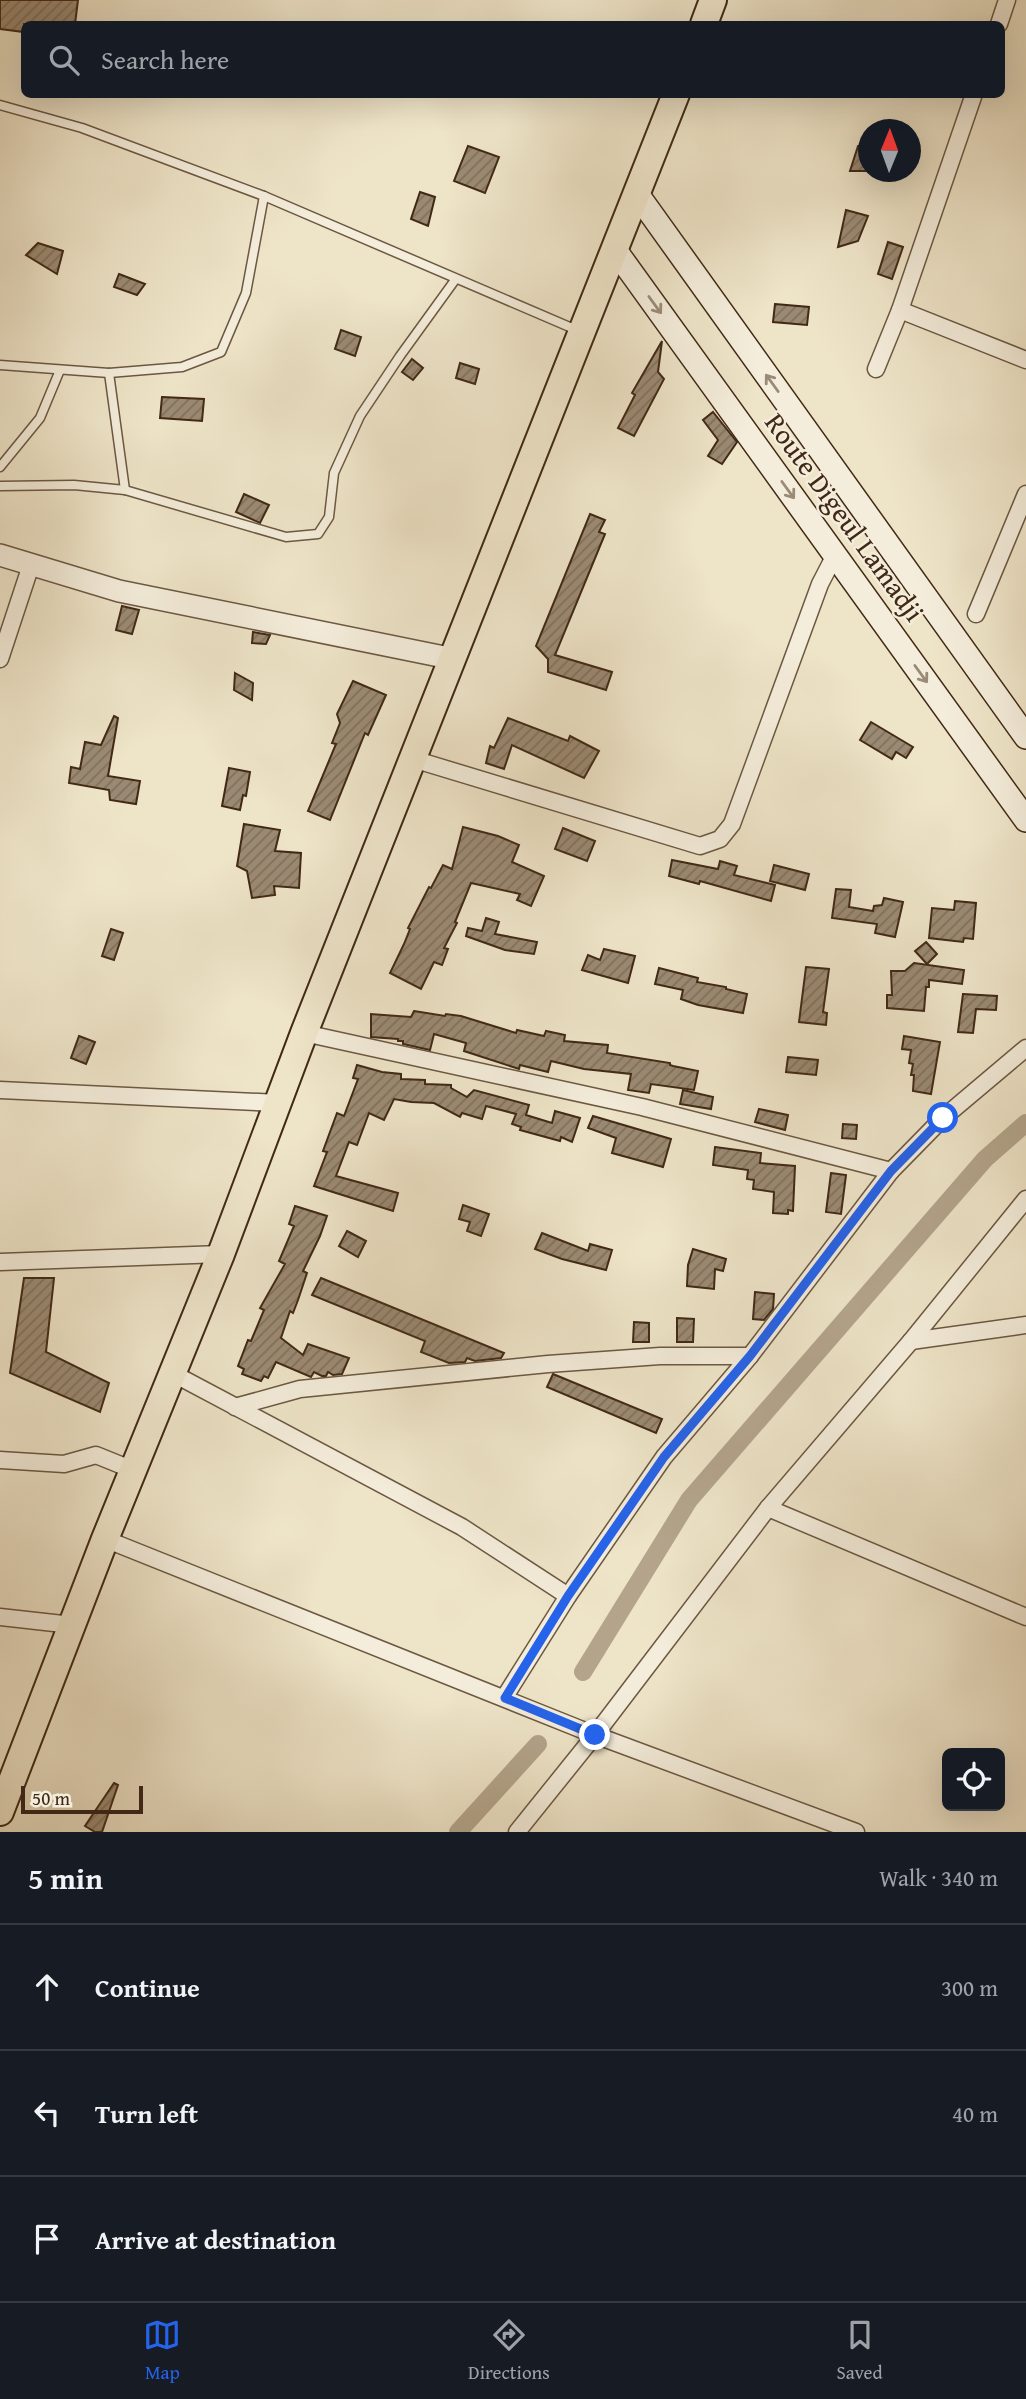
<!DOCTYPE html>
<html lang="en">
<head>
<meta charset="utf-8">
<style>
  :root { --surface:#171b24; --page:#242831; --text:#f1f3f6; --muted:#9ea1a6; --line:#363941; --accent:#2563eb }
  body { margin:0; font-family:"Gentium Book Plus",serif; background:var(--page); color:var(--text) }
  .controls { position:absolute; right:21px; bottom:21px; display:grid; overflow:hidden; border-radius:10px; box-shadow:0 7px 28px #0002 }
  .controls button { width:63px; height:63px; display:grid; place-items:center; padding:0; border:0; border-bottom:2px solid var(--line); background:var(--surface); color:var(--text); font:35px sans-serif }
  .compass { position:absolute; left:858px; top:119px; width:63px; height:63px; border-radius:50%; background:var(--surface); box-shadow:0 7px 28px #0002; rotate:1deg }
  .scale { position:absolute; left:21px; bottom:18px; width:122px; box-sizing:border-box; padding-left:7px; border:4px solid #412916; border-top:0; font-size:19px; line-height:24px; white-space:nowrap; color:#412916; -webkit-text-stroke:5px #f4eddb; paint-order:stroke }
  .stop { position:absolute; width:21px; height:21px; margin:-16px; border:5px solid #2563eb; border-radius:50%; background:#fff }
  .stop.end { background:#2563eb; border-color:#fff; box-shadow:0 2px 7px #0008 }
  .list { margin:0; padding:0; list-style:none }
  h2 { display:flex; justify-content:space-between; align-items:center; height:91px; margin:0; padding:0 28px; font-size:30px }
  h2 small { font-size:23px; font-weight:400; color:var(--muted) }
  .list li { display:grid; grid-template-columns:46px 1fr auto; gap:21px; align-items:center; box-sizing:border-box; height:126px; padding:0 28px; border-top:2px solid var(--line) }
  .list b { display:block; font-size:26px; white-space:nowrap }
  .list em { font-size:23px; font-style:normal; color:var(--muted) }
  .icon { flex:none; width:38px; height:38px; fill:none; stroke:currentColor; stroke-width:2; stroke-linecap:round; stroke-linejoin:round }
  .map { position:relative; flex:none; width:1026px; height:1832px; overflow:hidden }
  .search { position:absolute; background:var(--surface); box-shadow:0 7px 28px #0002; left:21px; right:21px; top:21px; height:77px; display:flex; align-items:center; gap:18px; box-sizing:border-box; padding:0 24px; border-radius:10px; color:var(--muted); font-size:26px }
  .sheet { height:469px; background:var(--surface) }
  nav { display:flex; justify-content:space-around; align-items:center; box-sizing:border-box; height:98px; border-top:2px solid var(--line); background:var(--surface); font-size:19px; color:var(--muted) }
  nav a { display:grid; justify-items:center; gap:4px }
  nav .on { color:var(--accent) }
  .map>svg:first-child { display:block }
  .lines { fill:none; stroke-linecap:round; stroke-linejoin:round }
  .canal { stroke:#b3a48b; stroke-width:18 }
  .building { fill:url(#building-hatch); stroke:#412916; stroke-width:2 }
  .service-casing { stroke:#6c5842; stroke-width:11 }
  .minor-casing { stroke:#6c5842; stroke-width:19 }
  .tertiary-casing { stroke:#6c5842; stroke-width:24 }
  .secondary-casing { stroke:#412916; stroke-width:26 }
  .trunk-casing { stroke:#412916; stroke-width:30 }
  .service { stroke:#f4eddb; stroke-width:8 }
  .minor { stroke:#f4eddb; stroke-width:16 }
  .tertiary { stroke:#f4eddb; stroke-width:21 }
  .secondary { stroke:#f4eddb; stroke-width:23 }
  .trunk { stroke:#eee4c8; stroke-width:26 }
  .oneway { stroke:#9a8b78 }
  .route { stroke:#2563eb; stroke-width:9 }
  .labels { text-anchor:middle; stroke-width:5; stroke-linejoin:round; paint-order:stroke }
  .street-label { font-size:28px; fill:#412916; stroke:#f4eddb }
</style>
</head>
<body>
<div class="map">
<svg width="1026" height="1832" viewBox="0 0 1026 1832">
  <defs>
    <pattern id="building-hatch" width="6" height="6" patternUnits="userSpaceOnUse" patternTransform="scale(1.75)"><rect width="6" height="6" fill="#9b8a73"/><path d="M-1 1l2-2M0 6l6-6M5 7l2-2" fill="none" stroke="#80715d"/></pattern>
  </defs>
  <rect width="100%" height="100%" fill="#eee4c8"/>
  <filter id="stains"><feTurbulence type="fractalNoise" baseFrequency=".00286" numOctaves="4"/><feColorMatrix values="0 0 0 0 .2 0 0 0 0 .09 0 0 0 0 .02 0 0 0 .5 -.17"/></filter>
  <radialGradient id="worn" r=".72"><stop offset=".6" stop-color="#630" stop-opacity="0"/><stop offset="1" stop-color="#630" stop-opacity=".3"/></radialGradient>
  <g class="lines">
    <g class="canal">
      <path d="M583,1672L689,1500L985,1159L1026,1123"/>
      <path d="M458,1832L538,1744"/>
    </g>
  </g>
  <g class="building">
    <path d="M0,0H78L75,24H24V32L0,29Z"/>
    <path d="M468,146L499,157L485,193L454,181Z"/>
    <path d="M858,146L869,147V171H850Z"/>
    <path d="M420,192L435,197L428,226L411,219Z"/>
    <path d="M846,210L868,216L858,241L838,247Z"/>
    <path d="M888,242L903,247L892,279L878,274Z"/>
    <path d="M38,243L63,251L57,274L26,255Z"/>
    <path d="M119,274L145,284L137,295L114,287Z"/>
    <path d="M775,304L809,307L807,325L773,322Z"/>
    <path d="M341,330L361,337L355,356L335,349Z"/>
    <path d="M662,341L658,372L664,379L634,436L618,428L635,395L632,393Z"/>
    <path d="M412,359L423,368L413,380L402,372Z"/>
    <path d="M460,363L479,369L475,384L456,378Z"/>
    <path d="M162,397L204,399L202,421L160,418Z"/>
    <path d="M713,412L737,442L722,464L708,456L718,440L703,420Z"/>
    <path d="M244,494L269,505L260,523L236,512Z"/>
    <path d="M590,514L605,520L599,532L605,534L555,655L612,672L606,690L548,672V659L536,646Z"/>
    <path d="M122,606L139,610L132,634L116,630Z"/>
    <path d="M253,632L270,635L266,644L252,643Z"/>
    <path d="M235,673L253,683L252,700L234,690Z"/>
    <path d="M353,681L386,695L368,735L365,733L330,820L308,811L336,744L332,743L340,723L337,714Z"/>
    <path d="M114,716L118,718L108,776L140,781L136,804L110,800L109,790L69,783L71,767L80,769L85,742L101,745Z"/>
    <path d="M508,718L568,741L570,736L599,751L584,778L512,745L504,769L486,763L490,746L494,748Z"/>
    <path d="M871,722L913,747L906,758L896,752L892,759L860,740Z"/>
    <path d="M229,768L250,772L246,796L243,795L240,810L222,806Z"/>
    <path d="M244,824L280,830L275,851L301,853L299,888L274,886L275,895L252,898L247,871L237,866Z"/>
    <path d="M463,827L498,836L519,845L512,862L544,876L531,906L517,900L520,894L471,883L455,922L457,923L444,948L448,949L442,965L434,962L421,989L390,973L404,944L410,929L408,928L429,887L431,888L443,865L452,869Z"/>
    <path d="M563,828L595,841L587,861L555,849Z"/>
    <path d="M672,860L718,869L720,861L737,866L734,875L775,885L771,901L700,881L699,884L669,876Z"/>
    <path d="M774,865L809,874L805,890L770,881Z"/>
    <path d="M836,889L851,890L849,907L873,911L874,906L882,905L884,898L903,902L895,937L875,933L877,924L832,918Z"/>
    <path d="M955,901L976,903L973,939L964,938L963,942L929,938L932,908L954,910Z"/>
    <path d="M486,918L499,922L495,934L537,942L534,954L505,950L466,936L468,928L482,931Z"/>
    <path d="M111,929L123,933L114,960L102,956Z"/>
    <path d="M926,942L937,954L927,964L915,951Z"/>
    <path d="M604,949L635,956L628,983L582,970L588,955L600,960Z"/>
    <path d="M914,963L964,970L962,984L929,980V987H926L924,1011L887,1008V995H892L891,971H905Z"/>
    <path d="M806,967L829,969L823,1012L827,1013L826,1025L799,1022Z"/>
    <path d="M659,968L698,978L697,982L726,987V989L747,994L743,1013L698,1005L681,999L683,990L655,984Z"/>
    <path d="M963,994L997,996L996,1010L976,1009L973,1033L958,1032Z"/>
    <path d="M414,1011L445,1016L446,1014L461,1016L516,1033L517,1030L544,1036L546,1031L565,1035L564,1041L608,1045L607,1053L670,1063V1065L673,1066L698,1071L694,1090L651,1084L649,1093L628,1090L631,1074L584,1069L551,1061L548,1072L520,1065L519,1069L464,1051L466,1043L434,1034L430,1050L403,1044V1041H398V1039L371,1037V1014L411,1017Z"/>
    <path d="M79,1036L95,1042L86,1064L71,1058Z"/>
    <path d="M904,1036L940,1042L931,1094L913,1091L914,1075H911L913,1064L909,1063L911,1050L902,1049Z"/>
    <path d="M788,1057L818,1060L816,1075L786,1072Z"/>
    <path d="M357,1065L382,1072L401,1074V1079L425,1080V1084L451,1085V1088L467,1097L474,1090L529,1105L526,1115L552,1123L555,1111L580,1118L572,1142L561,1137L560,1141L520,1130L521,1127L512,1124L516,1114L486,1106L482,1119L462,1113L460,1117L434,1103L411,1102L394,1099L384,1120L369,1113L357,1145L349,1142L336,1176L398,1193L393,1211L314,1186L327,1152L323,1151L337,1113L344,1116L358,1079L353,1078Z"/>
    <path d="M683,1090L713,1097L711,1109L680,1104Z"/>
    <path d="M759,1109L788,1115L785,1130L755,1122Z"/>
    <path d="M593,1116L671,1139L663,1167L612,1153L616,1138L588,1128Z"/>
    <path d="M843,1124L857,1125L856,1139L842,1138Z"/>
    <path d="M715,1147L761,1153L760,1163L795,1166L793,1211L788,1210V1214L773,1213L774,1192L753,1189L754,1180L747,1179L748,1170L713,1165Z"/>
    <path d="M831,1173L846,1175L841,1214L826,1212Z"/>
    <path d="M463,1205L489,1214L481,1236L467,1231L470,1222L459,1219Z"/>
    <path d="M295,1206L327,1216L320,1236L303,1271L307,1273L298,1300L293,1313L290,1311L281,1338L303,1355L308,1344L349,1358L342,1374L333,1375L328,1372L326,1376H322L314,1372L311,1377L276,1362L268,1378L264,1376L261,1381L242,1374L244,1369L238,1366L248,1340L251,1341L264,1310L260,1308L285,1264L279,1261L294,1226L289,1224Z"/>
    <path d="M347,1231L366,1241L358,1257L339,1246Z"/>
    <path d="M542,1233L588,1251L590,1244L612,1250L606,1270L562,1259L535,1249Z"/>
    <path d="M693,1249L726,1259L723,1271L715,1269L714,1289L687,1286L688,1265Z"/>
    <path d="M24,1278H54L46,1352L109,1383L100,1412L10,1373Z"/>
    <path d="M321,1278L504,1353L501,1358L475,1361L467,1358L465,1362L449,1363L421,1352L425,1341L312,1295Z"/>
    <path d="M755,1292L774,1294L773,1309L764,1320L753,1319Z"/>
    <path d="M677,1318L694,1319L693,1342H677Z"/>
    <path d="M634,1322L649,1323V1342H633Z"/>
    <path d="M553,1374L662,1419L656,1433L547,1387Z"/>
    <path d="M114,1783L118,1785L102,1832H95L85,1826Z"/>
  </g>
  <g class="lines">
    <g class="service-casing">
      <g id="service">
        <path d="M0,105L82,128L264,196L579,331"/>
        <path d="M0,365L109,373L182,367L221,352L246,293L264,196"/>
        <path d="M109,373L125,490"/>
        <path d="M0,467L40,418L60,370"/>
        <path d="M0,486L74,485L125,490L286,537L318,534L329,517L334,473L360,416L400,356L455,280"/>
      </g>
    </g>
    <g class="minor-casing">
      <g id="minor">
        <path d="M999,24L1007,0"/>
        <path d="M900,310L1026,360"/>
        <path d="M876,369L900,310L974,94"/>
        <path d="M976,614L1026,494"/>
        <path d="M0,659L31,565"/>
        <path d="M413,759L700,846L720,839L732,824L820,584L835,555"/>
        <path d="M304,1033L642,1107L891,1171"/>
        <path d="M0,1090L278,1103"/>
        <path d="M0,1262L221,1254"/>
        <path d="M911,1341L1026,1325"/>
        <path d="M172,1373L462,1527L568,1596"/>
        <path d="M235,1407L300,1389L548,1364L660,1356H750"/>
        <path d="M0,1460L64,1464L96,1455L133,1470"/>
        <path d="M768,1508L1026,1617"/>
        <path d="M105,1539L595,1735L856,1832"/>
        <path d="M0,1617L72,1625"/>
        <path d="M504,1698L568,1596L664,1457L750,1356L891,1171L943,1118L1026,1048"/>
        <path d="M517,1832L595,1735L768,1508L911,1341L1026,1199"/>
      </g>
    </g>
    <g class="tertiary-casing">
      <path id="tertiary" d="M0,555L119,591L454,659"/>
    </g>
    <g class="secondary-casing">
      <g id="secondary">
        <path d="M637,194L1026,737"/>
        <path d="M615,250L1026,820"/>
      </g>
    </g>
    <g class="trunk-casing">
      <g id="trunk">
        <path d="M704,24L713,0"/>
        <path d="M0,1812L105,1539L221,1254L304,1033L676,94"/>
      </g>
    </g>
    <use href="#service" class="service"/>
    <use href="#minor" class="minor"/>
    <use href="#tertiary" class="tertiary"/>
    <use href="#secondary" class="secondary"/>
    <use href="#trunk" class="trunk"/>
  </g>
  <defs><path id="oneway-shaft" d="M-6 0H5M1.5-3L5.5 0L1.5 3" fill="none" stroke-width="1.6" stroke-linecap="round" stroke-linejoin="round" transform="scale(1.75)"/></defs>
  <g class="oneway">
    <use href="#oneway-shaft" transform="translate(655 305) rotate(54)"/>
    <use href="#oneway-shaft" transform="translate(772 383) rotate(-126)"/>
    <use href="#oneway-shaft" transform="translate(788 490) rotate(54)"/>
    <use href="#oneway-shaft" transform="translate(921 674) rotate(54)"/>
  </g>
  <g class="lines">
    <path class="route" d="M595,1735L505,1698L568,1596L664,1457L750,1356L891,1171L943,1118"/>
  </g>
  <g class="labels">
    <g class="street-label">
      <text transform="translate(845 517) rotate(54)" y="10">Route Digeul Lamadji</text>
    </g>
  </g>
  <rect width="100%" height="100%" filter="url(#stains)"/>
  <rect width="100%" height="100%" fill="url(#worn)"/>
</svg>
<div class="controls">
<button><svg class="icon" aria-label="locate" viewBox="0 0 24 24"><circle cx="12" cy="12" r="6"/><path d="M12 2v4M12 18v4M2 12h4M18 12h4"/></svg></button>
</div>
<svg class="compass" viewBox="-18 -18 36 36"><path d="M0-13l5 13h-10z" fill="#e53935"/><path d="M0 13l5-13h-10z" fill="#9ea1a6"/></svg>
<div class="scale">50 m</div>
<div class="stop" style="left:943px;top:1118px"></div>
<div class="stop end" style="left:595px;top:1735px"></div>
<div class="search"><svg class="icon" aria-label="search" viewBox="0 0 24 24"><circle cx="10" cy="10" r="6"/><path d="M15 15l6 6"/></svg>Search here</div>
</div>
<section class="sheet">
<h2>5 min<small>Walk · 340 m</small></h2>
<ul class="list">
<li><svg class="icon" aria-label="ahead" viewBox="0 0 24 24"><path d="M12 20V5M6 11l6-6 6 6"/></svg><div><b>Continue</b></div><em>300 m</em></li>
<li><svg class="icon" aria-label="left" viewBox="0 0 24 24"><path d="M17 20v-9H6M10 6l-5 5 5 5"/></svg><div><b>Turn left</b></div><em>40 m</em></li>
<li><svg class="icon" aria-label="arrive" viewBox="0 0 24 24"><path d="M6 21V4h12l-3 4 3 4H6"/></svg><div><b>Arrive at destination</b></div></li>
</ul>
</section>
<nav>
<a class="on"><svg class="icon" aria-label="map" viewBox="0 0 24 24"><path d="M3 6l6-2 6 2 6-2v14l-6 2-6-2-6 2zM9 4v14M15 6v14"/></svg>Map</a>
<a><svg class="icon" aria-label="directions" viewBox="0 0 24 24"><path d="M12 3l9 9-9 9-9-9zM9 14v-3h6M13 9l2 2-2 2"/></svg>Directions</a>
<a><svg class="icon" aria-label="saved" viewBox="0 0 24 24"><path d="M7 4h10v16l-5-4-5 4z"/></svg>Saved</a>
</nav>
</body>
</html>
